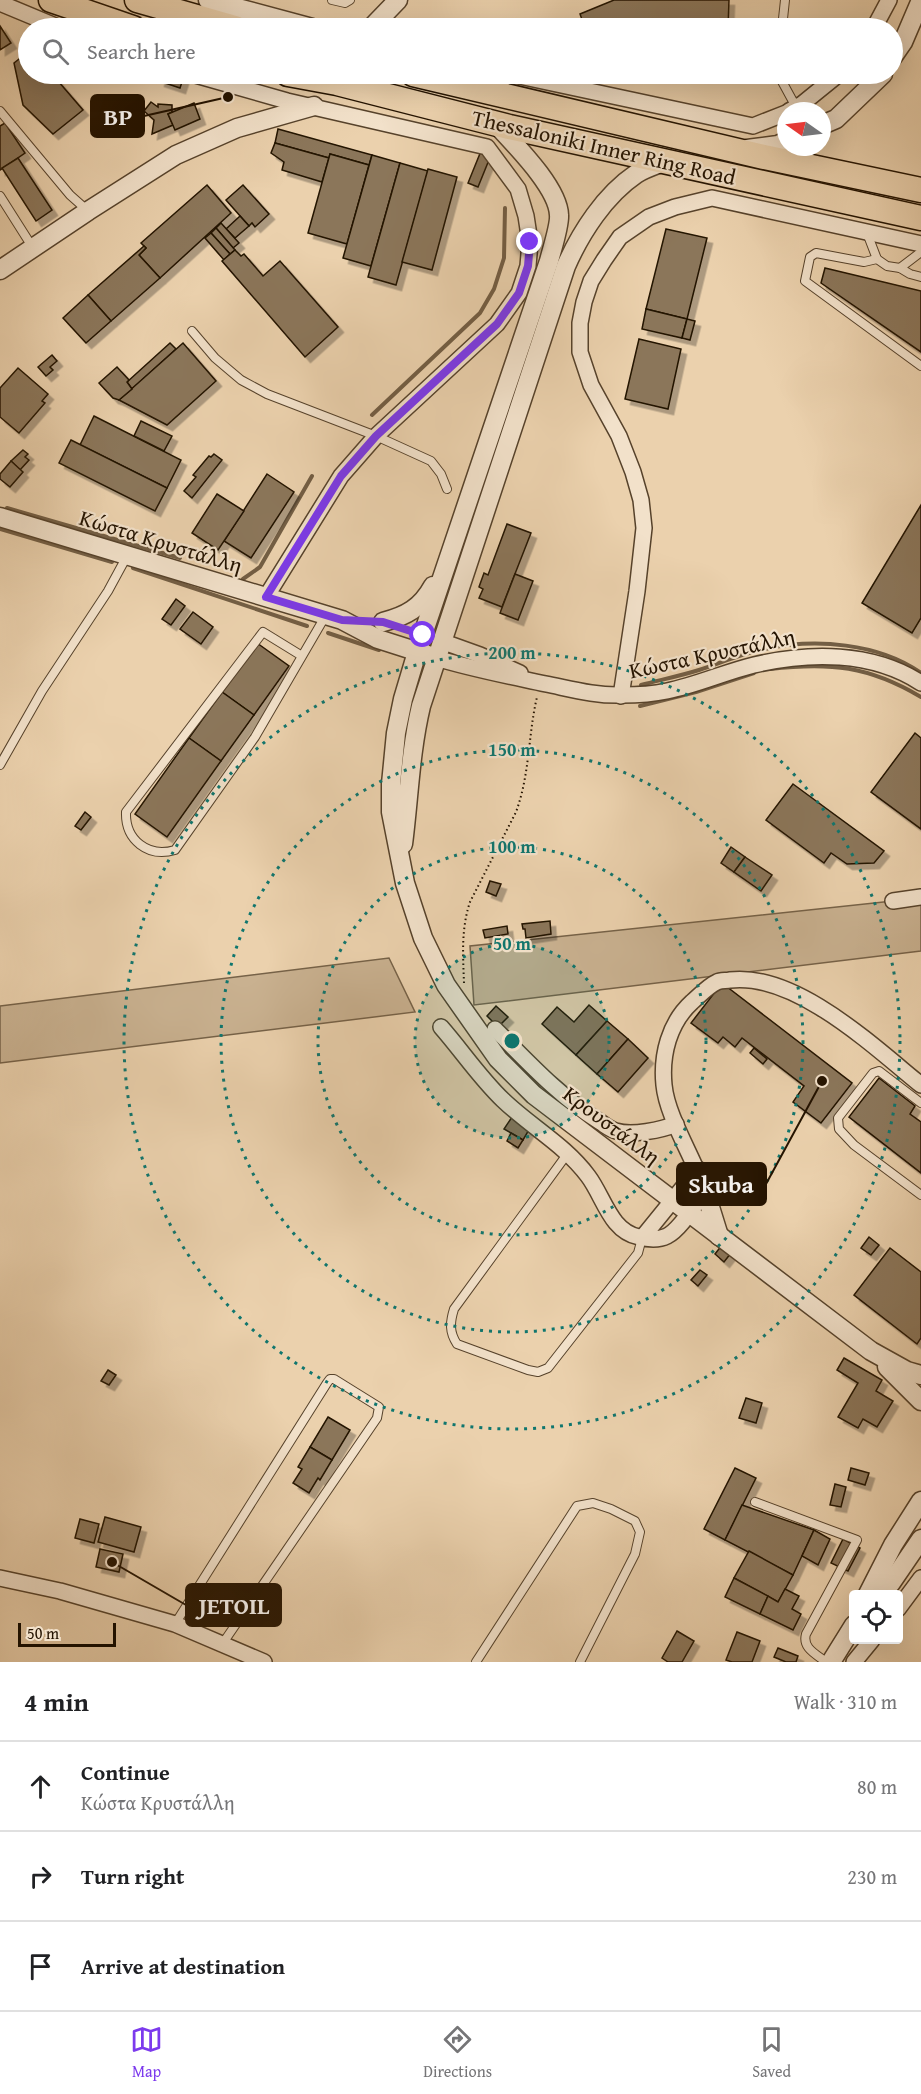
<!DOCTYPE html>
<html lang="en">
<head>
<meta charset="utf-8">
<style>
  :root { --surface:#fff; --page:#f2f2f2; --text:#202124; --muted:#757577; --line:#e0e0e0; --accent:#7c3aed }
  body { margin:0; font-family:"Gentium Book Plus",serif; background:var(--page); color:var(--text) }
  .controls { position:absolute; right:18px; bottom:18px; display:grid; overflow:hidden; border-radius:6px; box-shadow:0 6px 24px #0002 }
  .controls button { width:54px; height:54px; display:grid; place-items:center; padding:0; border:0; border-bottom:2px solid var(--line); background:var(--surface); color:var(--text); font:30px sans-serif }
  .compass { position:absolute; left:777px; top:102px; width:54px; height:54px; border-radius:50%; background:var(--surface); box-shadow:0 6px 24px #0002; rotate:284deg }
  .scale { position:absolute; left:18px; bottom:15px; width:98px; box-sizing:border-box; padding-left:6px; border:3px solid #241300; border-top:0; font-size:16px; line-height:21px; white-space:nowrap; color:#241300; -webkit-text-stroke:4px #f2e1ca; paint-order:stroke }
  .stop { position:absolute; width:18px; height:18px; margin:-14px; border:4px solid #7c3aed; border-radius:50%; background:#fff }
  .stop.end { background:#7c3aed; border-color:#fff; box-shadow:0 2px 6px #0008 }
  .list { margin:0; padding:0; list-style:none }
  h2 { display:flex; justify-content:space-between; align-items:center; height:78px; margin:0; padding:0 24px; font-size:26px }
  h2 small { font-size:20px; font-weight:400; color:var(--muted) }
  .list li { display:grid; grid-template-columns:39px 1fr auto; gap:18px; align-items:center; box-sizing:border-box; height:90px; padding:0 24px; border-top:2px solid var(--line) }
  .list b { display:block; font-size:22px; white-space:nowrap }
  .list p { margin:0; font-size:20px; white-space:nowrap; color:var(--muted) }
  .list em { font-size:20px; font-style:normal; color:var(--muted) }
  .icon { flex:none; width:33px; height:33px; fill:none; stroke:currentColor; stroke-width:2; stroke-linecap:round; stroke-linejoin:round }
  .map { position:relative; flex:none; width:921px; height:1662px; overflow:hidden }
  .search { position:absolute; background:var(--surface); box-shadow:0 6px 24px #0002; left:18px; right:18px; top:18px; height:66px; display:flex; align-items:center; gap:15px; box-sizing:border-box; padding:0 21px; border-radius:33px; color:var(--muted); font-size:22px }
  .sheet { height:348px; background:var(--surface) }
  nav { display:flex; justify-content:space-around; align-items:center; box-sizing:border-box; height:84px; border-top:2px solid var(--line); background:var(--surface); font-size:16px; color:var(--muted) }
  nav a { display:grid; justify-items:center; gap:3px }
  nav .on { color:var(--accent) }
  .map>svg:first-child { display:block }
  .green { fill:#c9b190; stroke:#766248; stroke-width:1.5 }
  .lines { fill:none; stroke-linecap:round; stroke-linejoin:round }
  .stream { stroke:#735e44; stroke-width:4 }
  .building { fill:#8b765a; stroke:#241300; stroke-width:1.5; filter:url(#shadow) }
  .service-casing { stroke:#56422b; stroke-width:10 }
  .minor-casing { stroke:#56422b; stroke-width:18 }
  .tertiary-casing { stroke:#56422b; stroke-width:21 }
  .trunk-casing { stroke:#241300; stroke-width:27 }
  .path { stroke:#241300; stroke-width:2; stroke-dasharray:1.5 3; stroke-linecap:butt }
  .service { stroke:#f2e1ca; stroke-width:8 }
  .minor { stroke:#f2e1ca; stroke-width:15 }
  .tertiary { stroke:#f2e1ca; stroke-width:18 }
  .trunk { stroke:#ebd1ad; stroke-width:24 }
  .route { stroke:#7c3aed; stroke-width:8 }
  .ring { fill:none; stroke:#0f766e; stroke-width:3; stroke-dasharray:3 6 }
  .labels { text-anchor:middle; stroke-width:4.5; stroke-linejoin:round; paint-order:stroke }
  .street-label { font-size:22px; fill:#241300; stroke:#f2e1ca }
  .centre { fill:#0f766e; stroke:#f2e1ca; stroke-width:3 }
  .ring-label { font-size:18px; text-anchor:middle; font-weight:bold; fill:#0f766e; stroke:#f2e1ca; stroke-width:4.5; stroke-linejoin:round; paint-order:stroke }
  .leader { fill:none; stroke:#241300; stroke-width:2 }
  .callout-dot { fill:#241300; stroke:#f2e1ca; stroke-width:2 }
  .callout { fill:#241300; stroke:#241300; stroke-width:2 }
  .callout-label { font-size:24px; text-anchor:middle; font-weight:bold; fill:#fff }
</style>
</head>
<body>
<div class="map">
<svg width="921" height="1662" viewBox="0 0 921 1662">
  <defs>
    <filter id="shadow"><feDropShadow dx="5.5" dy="5.5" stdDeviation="0" flood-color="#0004"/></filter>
  </defs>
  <rect width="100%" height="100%" fill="#ebd1ad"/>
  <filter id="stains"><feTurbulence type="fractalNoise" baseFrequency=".00333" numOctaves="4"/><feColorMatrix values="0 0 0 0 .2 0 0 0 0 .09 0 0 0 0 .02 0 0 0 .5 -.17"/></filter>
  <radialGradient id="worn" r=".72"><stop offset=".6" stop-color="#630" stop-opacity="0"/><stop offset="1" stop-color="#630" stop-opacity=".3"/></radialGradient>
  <g class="green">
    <path d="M921,898V951L474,1005L470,946Z"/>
    <path d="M389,958L415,1012L0,1063V1006Z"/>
  </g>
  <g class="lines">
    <g class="stream">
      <path d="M372,415L480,313L494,289L504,258L505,208"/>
      <path d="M7,508L180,558"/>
      <path d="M0,529L112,562"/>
      <path d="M133,568L307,626"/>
      <path d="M243,579L260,567L312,476"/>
      <path d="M328,633L379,650"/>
      <path d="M770,669C830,662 869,666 921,697"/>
      <path d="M641,685C660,680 680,676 699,670C721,663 742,653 765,649C815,638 879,643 921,673"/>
      <path d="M640,706L696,692L754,673"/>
    </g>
  </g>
  <g class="building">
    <path d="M614,0H729L728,28H585L580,14Z"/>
    <path d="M0,26L11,43L0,50Z"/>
    <path d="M28,52V74H52L83,110L53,134L23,105L14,63Z"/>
    <path d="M161,74H168L183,79L180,88L159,81Z"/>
    <path d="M151,102L158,107V104L172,105V112L168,114L173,125L152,134L154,120L144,111Z"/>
    <path d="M194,103L200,119L175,130L168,114Z"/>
    <path d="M5,123L25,153L0,170V126Z"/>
    <path d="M278,129L372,155L369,165L330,154L329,158L275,143Z"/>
    <path d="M275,143L329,158L322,182L282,170L284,162L271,153Z"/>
    <path d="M481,151L491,155L478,187L468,183Z"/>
    <path d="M330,154L369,165L347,244L308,233Z"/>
    <path d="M372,155L400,163L371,266L343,258Z"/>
    <path d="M18,158L52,210L36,221L2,168Z"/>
    <path d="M400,163L428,171L396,285L368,277Z"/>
    <path d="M428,169L457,177L432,270L402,262Z"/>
    <path d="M207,185L231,213L160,278L139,255L146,248L141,243Z"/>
    <path d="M243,185L269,214L255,227L252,223L249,226L226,200Z"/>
    <path d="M240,216L249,226L235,238L226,229Z"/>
    <path d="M221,223L239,243L233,248L216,228Z"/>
    <path d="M216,228L235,250L230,254L211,233Z"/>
    <path d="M666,229L707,238L687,319L646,309Z"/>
    <path d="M211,233L230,254L224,260L205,238Z"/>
    <path d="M144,246L146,248L139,255L160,278L111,321L88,295Z"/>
    <path d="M235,250L241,256L244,254L263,276L280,261L338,327L305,357L222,261Z"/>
    <path d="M825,268L921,291V352L821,283Z"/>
    <path d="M88,295L111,321L86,343L63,318Z"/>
    <path d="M646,309L687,319L682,338L642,329Z"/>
    <path d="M687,319L695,321L690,340L682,338Z"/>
    <path d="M639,339L681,349L668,409L625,399Z"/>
    <path d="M170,343L176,349L132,389L127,382Z"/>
    <path d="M183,343L216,381L167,425L119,400Z"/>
    <path d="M52,355L57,361L50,367L53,370L46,376L38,367Z"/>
    <path d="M117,367L129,380L127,382L132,389L119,400L113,398L99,383Z"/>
    <path d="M18,368L48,394L42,401L45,403L19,433L0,417V388Z"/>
    <path d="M94,416L181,460L167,488L80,445Z"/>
    <path d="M141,421L172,436L164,451L134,436Z"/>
    <path d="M71,440L167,488L155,511L59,463Z"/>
    <path d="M23,450L28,454L25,457L29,460L20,470L11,461Z"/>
    <path d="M214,454L222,460L192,498L184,491L196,477L193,475L209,456L211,457Z"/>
    <path d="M11,461L23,472L10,487L0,479V474Z"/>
    <path d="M267,474L294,492L251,558L224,541Z"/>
    <path d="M217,494L244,511L218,550L192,533Z"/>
    <path d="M921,505V618L912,633L862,603Z"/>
    <path d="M507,524L531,533L502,607L479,598L483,589L479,587L484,573L488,575Z"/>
    <path d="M515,574L533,581L518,620L500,613Z"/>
    <path d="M176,599L185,606L171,625L162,619Z"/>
    <path d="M193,612L213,627L201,644L180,629Z"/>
    <path d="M257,643L289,666L254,715L222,692Z"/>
    <path d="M222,692L254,715L221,761L189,738Z"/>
    <path d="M915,733L921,738V829L871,792Z"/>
    <path d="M189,738L221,761L167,837L135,814Z"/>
    <path d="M793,784L884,851L874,863L847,864L831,853L824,863L766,820Z"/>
    <path d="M85,812L91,817L81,830L75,826Z"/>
    <path d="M731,847L745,857L734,872L721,863Z"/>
    <path d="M745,857L772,875L761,891L734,872Z"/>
    <path d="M490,881L501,884L496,896L486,892Z"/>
    <path d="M550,921L551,934L526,938L525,929H523L522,924Z"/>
    <path d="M507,926L508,934L485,938L483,930Z"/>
    <path d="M722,983L852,1083L821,1123L793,1102L804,1086L742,1038L735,1047L723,1037L718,1043L691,1023Z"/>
    <path d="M589,1005L607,1021L576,1055L542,1024L557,1007L574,1022Z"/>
    <path d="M496,1006L508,1017L498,1027L487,1016Z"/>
    <path d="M607,1021L628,1039L597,1074L576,1055Z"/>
    <path d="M628,1039L648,1058L618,1092L597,1074Z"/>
    <path d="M754,1048L767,1059L763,1064L750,1053Z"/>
    <path d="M879,1078L915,1106L910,1114L921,1122V1173L849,1117Z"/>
    <path d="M512,1117L530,1128L523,1140L504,1129Z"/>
    <path d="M511,1133L523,1140L518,1148L507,1141Z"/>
    <path d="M869,1237L879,1245L871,1255L861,1248Z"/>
    <path d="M722,1245L731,1253L724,1262L715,1254Z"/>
    <path d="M890,1248L921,1272V1338L917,1344L854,1295Z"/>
    <path d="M700,1270L707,1275L698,1286L691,1280Z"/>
    <path d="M844,1358L882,1380L876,1391L893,1401L877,1427L863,1419L858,1428L838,1417L858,1383L837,1370Z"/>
    <path d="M108,1370L116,1375L109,1385L101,1381Z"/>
    <path d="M746,1398L762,1403L756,1423L739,1418Z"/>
    <path d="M328,1417L350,1430L332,1460L310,1447Z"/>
    <path d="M310,1447L332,1460L320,1480L318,1478L309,1493L293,1483L302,1469L298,1467Z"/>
    <path d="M735,1468L756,1478L725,1540L704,1529Z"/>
    <path d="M851,1468L869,1473L865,1485L848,1480Z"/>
    <path d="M835,1484L846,1487L841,1507L830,1505Z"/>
    <path d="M742,1505L814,1530L793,1575L725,1540Z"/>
    <path d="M105,1517L141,1527L134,1552L98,1542Z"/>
    <path d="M80,1519L99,1524L94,1543L75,1538Z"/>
    <path d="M814,1530L830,1539L818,1565L802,1556Z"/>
    <path d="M843,1539L860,1548L848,1571L831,1563Z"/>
    <path d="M100,1549L123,1554L119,1572L96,1567Z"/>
    <path d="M749,1551L793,1575L778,1602L734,1578Z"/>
    <path d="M734,1578L768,1596L760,1614L725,1597Z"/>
    <path d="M785,1589L799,1596L792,1609L801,1614L793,1630L760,1614L768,1596L778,1602Z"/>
    <path d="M677,1631L694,1641L682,1662H668L662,1658Z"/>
    <path d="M737,1632L760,1641L752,1662H732L726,1660Z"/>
    <path d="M778,1648L798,1656L796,1662H786L774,1657Z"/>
  </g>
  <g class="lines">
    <g class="service-casing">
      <g id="service">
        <path d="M332,0L345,3L350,0"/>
        <path d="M782,28L785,0"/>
        <path d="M778,74L796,107"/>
        <path d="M0,111L70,195L88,211"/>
        <path d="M0,196L33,248"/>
        <path d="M867,233L877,259L887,266L900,268L910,274L921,277"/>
        <path d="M877,259L864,262L816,253L810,257L805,281L921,366"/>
        <path d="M900,268L921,252"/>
        <path d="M192,331L215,358L241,380L267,394L376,436L431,461L441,474L447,489"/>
        <path d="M302,656L263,632L126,812C125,840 148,858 175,850L255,737L326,615"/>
        <path d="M0,765L42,691L108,591L127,556"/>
        <path d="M921,1103L879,1071L873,1073L838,1118L839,1129L854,1145L921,1195"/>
        <path d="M568,1153L454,1309C450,1322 449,1332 457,1344L528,1370L538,1372L548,1368L638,1253L642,1238"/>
        <path d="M755,1502L857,1540L806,1634C802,1648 816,1654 826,1662"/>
        <path d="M175,1624L327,1383L330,1379H334L379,1407L377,1418L223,1643"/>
        <path d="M476,1662L577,1506L593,1503L611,1509L635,1521L640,1532L635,1554L580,1662"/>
      </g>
    </g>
    <g class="minor-casing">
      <g id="minor">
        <path d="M0,3L60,28"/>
        <path d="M874,28L889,0"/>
        <path d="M192,74L287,101L487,147L518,189L526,216L530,242L528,266L519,293L497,324L376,436L341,476L266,597"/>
        <path d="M510,74L753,126L786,113"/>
        <path d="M789,111L802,104L839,74"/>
        <path d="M441,641L480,655L520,673"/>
        <path d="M436,658C472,669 509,676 546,684C571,689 596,696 622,695C637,695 653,694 667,691C697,685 725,672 754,665C809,652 872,651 921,683"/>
        <path d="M621,696L637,591L644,528L641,500L633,472L619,436L591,385L580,352V323L584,302L591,281L604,260L620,237L649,217L675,207L712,198L921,244"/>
        <path d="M893,901L921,897"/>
        <path d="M441,1027C462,1051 480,1078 503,1100C531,1127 565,1145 588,1176C604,1197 610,1231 639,1237C647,1239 659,1240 667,1236C681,1229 695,1204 705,1191C694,1158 667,1117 664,1085C661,1055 669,1023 692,1002C699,996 708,986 717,982C721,980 726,981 730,980C795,972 873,1046 921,1085"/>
        <path d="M495,1029C528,1062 560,1097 600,1122C605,1125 611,1130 616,1131C631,1136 662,1130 676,1124"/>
        <path d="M642,1238L698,1169"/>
        <path d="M0,1578L60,1591L175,1624L264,1662"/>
        <path d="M898,1609L921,1578"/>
        <path d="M854,1662L872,1640"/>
      </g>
    </g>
    <g class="tertiary-casing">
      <g id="tertiary">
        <path d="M208,0L312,28"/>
        <path d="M371,28L398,0"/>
        <path d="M892,58L903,42L921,0"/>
        <path d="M496,124C514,144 558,187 559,215C560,225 552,249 549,261L417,652L403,699L396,733L391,784V812L405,883L423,938L446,985L498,1059L534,1095L871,1351L907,1371L921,1375"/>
        <path d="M822,125L836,119L883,74"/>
        <path d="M747,149L778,145L786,141"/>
        <path d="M0,270L88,211L176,155L237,128L314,106"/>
        <path d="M0,517L342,620L378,639L428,655"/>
        <path d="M383,622C406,616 421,608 433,586"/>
        <path d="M403,844C409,798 410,752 421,706L566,266C581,232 605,195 636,174C645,168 656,165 666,161"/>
        <path d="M705,1191L719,1236"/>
        <path d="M887,1367L921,1401"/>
        <path d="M868,1594L893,1545L921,1501"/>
        <path d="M881,1594L891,1583L921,1539"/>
        <path d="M831,1662L854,1625"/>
      </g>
    </g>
    <g class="trunk-casing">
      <g id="trunk">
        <path d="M51,0L133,28"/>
        <path d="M137,0L235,28"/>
        <path d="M288,74L337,83L509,127L921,218"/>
        <path d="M413,74L764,157L921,190"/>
      </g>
    </g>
    <path class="path" d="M464,983C463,955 461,929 470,902L516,812C530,774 528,735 537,697"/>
    <use href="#service" class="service"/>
    <use href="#minor" class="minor"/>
    <use href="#tertiary" class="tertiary"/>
    <use href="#trunk" class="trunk"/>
  </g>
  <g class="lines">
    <path class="route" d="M423,635L383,622L342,620L266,597L341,476L376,436L497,324L519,293L528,266L530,242"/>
  </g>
  <circle cx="512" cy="1041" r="97" fill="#0f766e" fill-opacity=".12"/>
  <g class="ring">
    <circle cx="512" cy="1041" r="97"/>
    <circle cx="512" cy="1041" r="194"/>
    <circle cx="512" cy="1041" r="291"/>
    <circle cx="512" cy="1041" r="388"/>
  </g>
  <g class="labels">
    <g class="street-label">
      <text transform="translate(604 147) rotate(13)" y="8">Thessaloniki Inner Ring Road</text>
      <text transform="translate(161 541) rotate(17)" y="8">Κώστα Κρυστάλλη</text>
      <text transform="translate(712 653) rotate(-12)" y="8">Κώστα Κρυστάλλη</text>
      <text transform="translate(612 1125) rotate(37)" y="8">Κρουστάλλη</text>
    </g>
  </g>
  <circle cx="512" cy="1041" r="9" class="centre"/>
  <g class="ring-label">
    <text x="512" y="659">200 m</text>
    <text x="512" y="756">150 m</text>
    <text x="512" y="853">100 m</text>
    <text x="512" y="950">50 m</text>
  </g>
  <path class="leader" d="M228 97L144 116M822 1081L766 1184M112 1562L186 1605"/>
  <g class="callout-dot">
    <circle cx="228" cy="97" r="6"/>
    <circle cx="822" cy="1081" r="6"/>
    <circle cx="112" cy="1562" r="6"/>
  </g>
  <g class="callout">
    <rect x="91" y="95" width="53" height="42" rx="6"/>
    <rect x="677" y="1163" width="89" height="42" rx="6"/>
    <rect x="186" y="1584" width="95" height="42" rx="6"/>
  </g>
  <g class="callout-label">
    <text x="118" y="125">BP</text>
    <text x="721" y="1193">Skuba</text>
    <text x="234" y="1614">JETOIL</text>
  </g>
  <rect width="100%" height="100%" filter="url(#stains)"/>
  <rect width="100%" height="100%" fill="url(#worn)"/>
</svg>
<div class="controls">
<button><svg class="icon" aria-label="locate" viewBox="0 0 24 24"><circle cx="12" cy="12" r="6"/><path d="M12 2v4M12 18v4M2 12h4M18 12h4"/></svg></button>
</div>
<svg class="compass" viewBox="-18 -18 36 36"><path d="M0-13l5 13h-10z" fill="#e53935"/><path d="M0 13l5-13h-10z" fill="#757577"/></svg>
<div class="scale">50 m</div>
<div class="stop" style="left:423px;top:635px"></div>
<div class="stop end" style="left:530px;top:242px"></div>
<div class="search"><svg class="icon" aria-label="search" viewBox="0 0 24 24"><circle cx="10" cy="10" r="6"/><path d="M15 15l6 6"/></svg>Search here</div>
</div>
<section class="sheet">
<h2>4 min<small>Walk · 310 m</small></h2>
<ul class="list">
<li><svg class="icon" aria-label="ahead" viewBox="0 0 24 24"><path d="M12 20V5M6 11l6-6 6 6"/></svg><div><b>Continue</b><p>Κώστα Κρυστάλλη</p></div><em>80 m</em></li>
<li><svg class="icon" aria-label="right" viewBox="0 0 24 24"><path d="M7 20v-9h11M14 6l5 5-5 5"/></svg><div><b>Turn right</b></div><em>230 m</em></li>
<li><svg class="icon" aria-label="arrive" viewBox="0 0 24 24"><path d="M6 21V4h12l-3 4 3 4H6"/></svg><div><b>Arrive at destination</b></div></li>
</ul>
</section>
<nav>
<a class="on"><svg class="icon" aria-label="map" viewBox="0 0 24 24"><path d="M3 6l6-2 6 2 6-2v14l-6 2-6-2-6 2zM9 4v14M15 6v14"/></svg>Map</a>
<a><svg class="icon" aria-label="directions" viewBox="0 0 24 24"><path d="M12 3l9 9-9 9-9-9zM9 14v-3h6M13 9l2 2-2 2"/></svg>Directions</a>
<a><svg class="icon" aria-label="saved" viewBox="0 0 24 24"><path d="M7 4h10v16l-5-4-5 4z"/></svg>Saved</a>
</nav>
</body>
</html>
